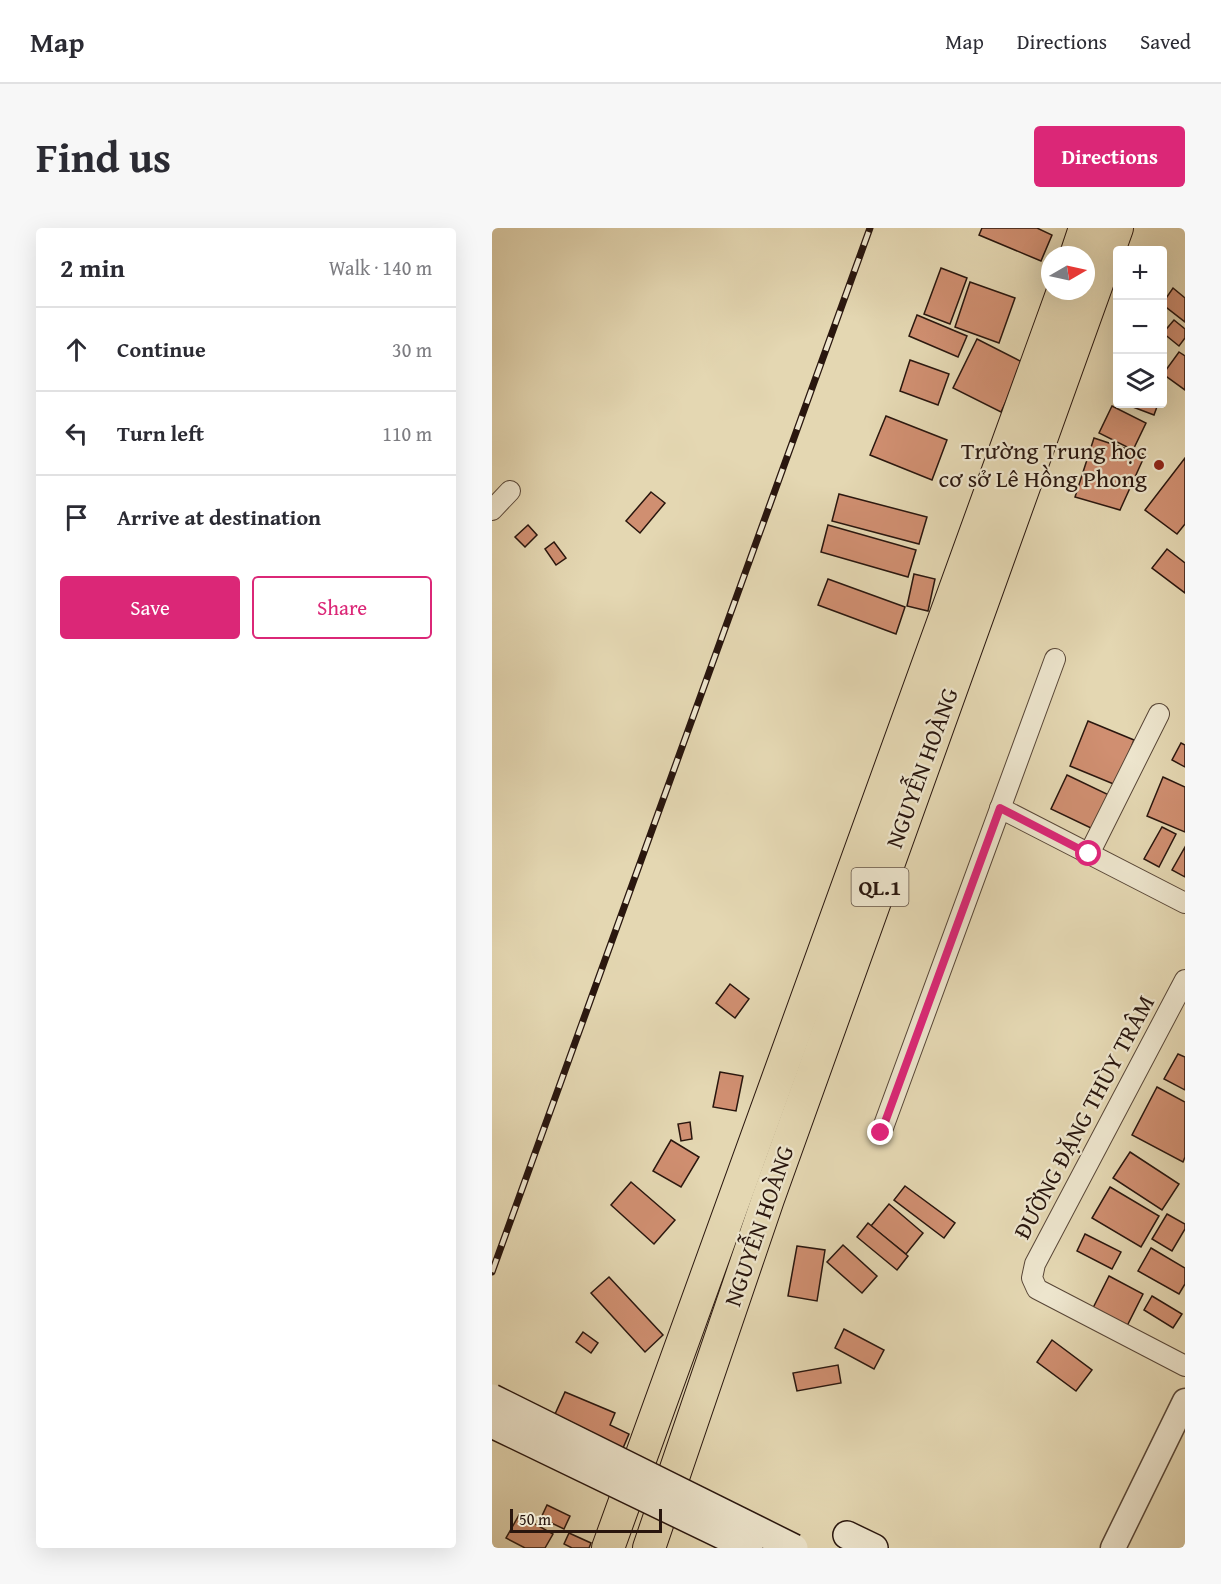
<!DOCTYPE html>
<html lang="en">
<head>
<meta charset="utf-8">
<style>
  :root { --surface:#fff; --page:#f7f7f7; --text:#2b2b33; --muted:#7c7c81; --line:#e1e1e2; --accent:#db2777 }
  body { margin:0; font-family:"Gentium Book Plus",serif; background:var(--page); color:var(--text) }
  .controls { position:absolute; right:18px; top:18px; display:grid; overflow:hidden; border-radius:6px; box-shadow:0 6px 24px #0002 }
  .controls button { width:54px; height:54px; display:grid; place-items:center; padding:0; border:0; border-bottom:2px solid var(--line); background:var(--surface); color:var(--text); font:30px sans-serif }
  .compass { position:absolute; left:549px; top:18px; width:54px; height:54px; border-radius:50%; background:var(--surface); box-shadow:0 6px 24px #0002; rotate:81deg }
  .scale { position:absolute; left:18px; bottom:15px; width:152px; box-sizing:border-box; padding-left:6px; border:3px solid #29160e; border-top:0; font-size:16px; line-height:21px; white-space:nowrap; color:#29160e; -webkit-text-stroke:4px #ede5cd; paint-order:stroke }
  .stop { position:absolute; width:18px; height:18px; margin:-14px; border:4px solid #db2777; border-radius:50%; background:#fff }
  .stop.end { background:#db2777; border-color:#fff; box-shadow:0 2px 6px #0008 }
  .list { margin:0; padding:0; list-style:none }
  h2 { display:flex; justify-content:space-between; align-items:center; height:78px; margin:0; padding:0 24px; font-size:26px }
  h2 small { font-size:20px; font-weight:400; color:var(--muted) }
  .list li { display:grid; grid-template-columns:39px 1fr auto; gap:18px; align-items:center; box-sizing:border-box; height:84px; padding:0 24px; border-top:2px solid var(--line) }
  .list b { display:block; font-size:22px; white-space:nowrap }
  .list em { font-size:20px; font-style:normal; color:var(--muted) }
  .actions { display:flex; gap:12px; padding:18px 24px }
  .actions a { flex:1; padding:14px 0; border:2px solid var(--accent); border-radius:6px; text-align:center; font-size:21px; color:var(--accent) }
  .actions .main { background:var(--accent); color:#fff }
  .icon { flex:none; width:33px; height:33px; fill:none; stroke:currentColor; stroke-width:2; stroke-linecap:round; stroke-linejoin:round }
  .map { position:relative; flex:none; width:693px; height:1320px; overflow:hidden; border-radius:6px }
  header { display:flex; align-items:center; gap:36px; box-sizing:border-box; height:84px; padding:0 30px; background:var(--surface); border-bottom:2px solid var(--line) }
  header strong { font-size:28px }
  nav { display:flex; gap:33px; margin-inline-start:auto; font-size:21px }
  .intro { display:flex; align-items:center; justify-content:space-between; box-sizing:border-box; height:144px; padding:0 36px }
  h1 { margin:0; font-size:42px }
  .button { padding:15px 27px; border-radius:6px; background:var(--accent); color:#fff; font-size:21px; font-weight:700 }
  main { display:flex; gap:36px; padding:0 36px }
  aside { flex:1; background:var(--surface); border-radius:6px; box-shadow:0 6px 24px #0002 }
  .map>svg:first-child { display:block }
  .building { fill:#d08f71; stroke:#29160e; stroke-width:1.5 }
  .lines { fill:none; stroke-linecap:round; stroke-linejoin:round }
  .minor-casing { stroke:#584637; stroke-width:22 }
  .tertiary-casing { stroke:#584637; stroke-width:27 }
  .secondary-casing { stroke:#29160e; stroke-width:30 }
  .trunk-casing { stroke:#29160e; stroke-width:34 }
  .minor { stroke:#ede5cd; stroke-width:20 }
  .tertiary { stroke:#ede5cd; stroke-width:24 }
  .secondary { stroke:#ede5cd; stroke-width:27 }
  .trunk { stroke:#e4d7b2; stroke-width:32 }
  .rail-casing { stroke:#29160e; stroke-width:7 }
  .rail { stroke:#ede5cd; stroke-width:4.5; stroke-dasharray:14; stroke-linecap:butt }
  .secondary-bridge-casing { stroke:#29160e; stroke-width:30; stroke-linecap:butt }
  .secondary-bridge { stroke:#ede5cd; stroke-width:27 }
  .route { stroke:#db2777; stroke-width:8 }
  .poi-dot { fill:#8f2418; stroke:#ede5cd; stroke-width:2 }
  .labels { text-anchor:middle; stroke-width:4.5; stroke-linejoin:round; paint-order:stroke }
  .shield { fill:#ede5cd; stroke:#645447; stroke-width:1.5 }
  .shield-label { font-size:22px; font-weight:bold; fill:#29160e }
  .poi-label { font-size:24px; fill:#29160e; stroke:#ede5cd; text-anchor:end }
  .street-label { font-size:24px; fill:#29160e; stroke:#ede5cd }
</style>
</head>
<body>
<header>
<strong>Map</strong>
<nav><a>Map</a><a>Directions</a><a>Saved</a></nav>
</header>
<div class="intro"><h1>Find us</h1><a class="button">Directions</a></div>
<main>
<aside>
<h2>2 min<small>Walk · 140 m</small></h2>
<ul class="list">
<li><svg class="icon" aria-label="ahead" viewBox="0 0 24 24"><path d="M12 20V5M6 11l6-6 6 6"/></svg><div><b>Continue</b></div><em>30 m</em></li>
<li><svg class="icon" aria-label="left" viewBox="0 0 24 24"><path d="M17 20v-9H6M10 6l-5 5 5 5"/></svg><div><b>Turn left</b></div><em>110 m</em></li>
<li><svg class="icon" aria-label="arrive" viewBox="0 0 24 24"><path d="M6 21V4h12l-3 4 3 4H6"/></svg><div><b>Arrive at destination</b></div></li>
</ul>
<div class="actions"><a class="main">Save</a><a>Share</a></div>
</aside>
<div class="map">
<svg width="693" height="1320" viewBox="0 0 693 1320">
  <rect width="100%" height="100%" fill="#e4d7b2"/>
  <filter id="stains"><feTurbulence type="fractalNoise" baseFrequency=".00333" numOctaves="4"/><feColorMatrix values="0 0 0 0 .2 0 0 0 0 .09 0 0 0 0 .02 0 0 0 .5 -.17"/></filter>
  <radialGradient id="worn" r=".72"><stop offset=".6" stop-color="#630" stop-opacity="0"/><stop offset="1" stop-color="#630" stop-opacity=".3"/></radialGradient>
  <g class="building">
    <path d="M490,0H545L560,7L549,33L487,7Z"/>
    <path d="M449,40L475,50L458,96L432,86Z"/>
    <path d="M478,54L523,70L507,115L463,99Z"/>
    <path d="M681,60L693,70V94L670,76Z"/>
    <path d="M425,87L475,108L466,129L417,108Z"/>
    <path d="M682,92L693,101V110L687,118L671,105Z"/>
    <path d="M485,111L532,135L509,184L461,160Z"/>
    <path d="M687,124L693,128V162L671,146Z"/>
    <path d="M418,132L457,146L446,177L408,163Z"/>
    <path d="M633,176H666L662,187Z"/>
    <path d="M620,178L654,195L641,222L607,205Z"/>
    <path d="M394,188L455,212L440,252L378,227Z"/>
    <path d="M602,210L653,227L628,282L583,269Z"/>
    <path d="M693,230V296L685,306L653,282Z"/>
    <path d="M159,264L173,275L148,305L134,293Z"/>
    <path d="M347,266L435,289L427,316L340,293Z"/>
    <path d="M36,297L45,307L33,319L23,309Z"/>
    <path d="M336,297L424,322L416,349L329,324Z"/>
    <path d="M62,314L74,330L64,337L53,321Z"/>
    <path d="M675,321L693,335V365L660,340Z"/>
    <path d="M422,346L443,351L436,383L415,378Z"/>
    <path d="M336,351L413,379L404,406L326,377Z"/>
    <path d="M596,493L642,512L624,557L578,538Z"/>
    <path d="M689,515L693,517V539L680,532Z"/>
    <path d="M575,547L617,567L601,601L559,581Z"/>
    <path d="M671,549L693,559V604L655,588Z"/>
    <path d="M670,599L684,606L667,639L652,631Z"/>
    <path d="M693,619V649L680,642Z"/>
    <path d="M238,756L257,771L243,790L224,775Z"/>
    <path d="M686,826L693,829V862L672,851Z"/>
    <path d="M228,844L251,848L244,883L221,879Z"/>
    <path d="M665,859L693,874V929L691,934L640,907Z"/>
    <path d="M198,894L200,911L189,913L186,896Z"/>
    <path d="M179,912L207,929L189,959L161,943Z"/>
    <path d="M638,924L687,956L670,982L621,950Z"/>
    <path d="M139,954L183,992L162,1016L119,977Z"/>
    <path d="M413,958L463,995L452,1010L402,972Z"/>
    <path d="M618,959L667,988L649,1019L600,990Z"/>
    <path d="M397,976L431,1005L414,1026L379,998Z"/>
    <path d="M675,986L693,996V1001L680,1023L660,1011Z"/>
    <path d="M376,995L416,1028L405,1042L365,1009Z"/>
    <path d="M593,1006L629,1024L620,1041L585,1023Z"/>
    <path d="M351,1017L385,1048L370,1065L335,1034Z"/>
    <path d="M305,1018L333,1022L325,1073L296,1068Z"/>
    <path d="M659,1020L693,1040V1056L687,1066L646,1043Z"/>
    <path d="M617,1048L651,1066L634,1100L600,1082Z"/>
    <path d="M117,1049L171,1107L153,1124L99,1065Z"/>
    <path d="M660,1068L690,1086L681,1100L652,1082Z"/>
    <path d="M352,1101L392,1122L382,1141L343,1120Z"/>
    <path d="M91,1104L106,1115L99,1125L84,1114Z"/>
    <path d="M560,1112L600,1142L584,1163L545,1134Z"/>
    <path d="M346,1137L349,1155L305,1163L301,1145Z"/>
    <path d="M73,1164L123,1185L118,1197L137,1206L125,1234L59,1195Z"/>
    <path d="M55,1277L78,1288L72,1301L49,1290Z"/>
    <path d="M27,1287L61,1306L53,1320H33L14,1310Z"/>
    <path d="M77,1305L99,1315L97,1320H80L72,1316Z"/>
  </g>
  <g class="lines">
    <g class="minor-casing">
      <g id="minor">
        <path d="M0,282L18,263"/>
        <path d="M508,580L693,675"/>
        <path d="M597,626L667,486"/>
        <path d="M693,752L543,1036L540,1050L545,1061L693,1138"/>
        <path d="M389,905L563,431"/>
      </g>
    </g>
    <g class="tertiary-casing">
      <path id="tertiary" d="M621,1320L693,1173"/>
    </g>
    <g class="secondary-casing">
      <path id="secondary" d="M355,1307L382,1320"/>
    </g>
    <g class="trunk-casing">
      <g id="trunk">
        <path d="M584,27L593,0"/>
        <path d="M116,1320L571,63"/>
        <path d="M157,1320L276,971L625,0"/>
      </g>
    </g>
    <use href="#minor" class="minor"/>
    <use href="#tertiary" class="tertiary"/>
    <use href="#secondary" class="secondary"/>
    <use href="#trunk" class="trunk"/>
    <g class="rail-casing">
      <path id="rail" d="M0,1044L378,0"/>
    </g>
    <use href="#rail" class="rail"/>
    <g class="secondary-bridge-casing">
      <g id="secondary-bridge">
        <path d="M0,1170L302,1320"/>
        <path d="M0,1196L257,1320"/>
      </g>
    </g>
    <use href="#secondary-bridge" class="secondary-bridge"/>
  </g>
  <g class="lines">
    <path class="route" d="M389,905L508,580L597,626"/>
  </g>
  <circle class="poi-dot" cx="667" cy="237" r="6"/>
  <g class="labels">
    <rect class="shield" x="359.5" y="640" width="57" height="38" rx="4.5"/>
    <g class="shield-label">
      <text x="388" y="667">QL.1</text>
    </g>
    <g class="poi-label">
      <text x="655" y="231">Trường Trung học<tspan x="655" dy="28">cơ sở Lê Hồng Phong</tspan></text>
    </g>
    <g class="street-label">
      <text transform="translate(430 540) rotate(-70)" y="8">NGUYỄN HOÀNG</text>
      <text transform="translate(592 889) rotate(-62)" y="8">ĐƯỜNG ĐẶNG THÙY TRÂM</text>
      <text transform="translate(267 998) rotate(-71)" y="8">NGUYỄN HOÀNG</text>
    </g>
  </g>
  <rect width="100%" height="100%" filter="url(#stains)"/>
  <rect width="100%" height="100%" fill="url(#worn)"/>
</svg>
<div class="controls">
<button>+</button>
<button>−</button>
<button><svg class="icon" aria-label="layers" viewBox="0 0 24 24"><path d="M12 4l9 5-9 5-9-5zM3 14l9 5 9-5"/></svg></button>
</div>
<svg class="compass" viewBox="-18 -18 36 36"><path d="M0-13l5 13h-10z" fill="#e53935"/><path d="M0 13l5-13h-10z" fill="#7c7c81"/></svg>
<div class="scale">50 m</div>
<div class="stop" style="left:597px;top:626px"></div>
<div class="stop end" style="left:389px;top:905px"></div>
</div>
</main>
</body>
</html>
